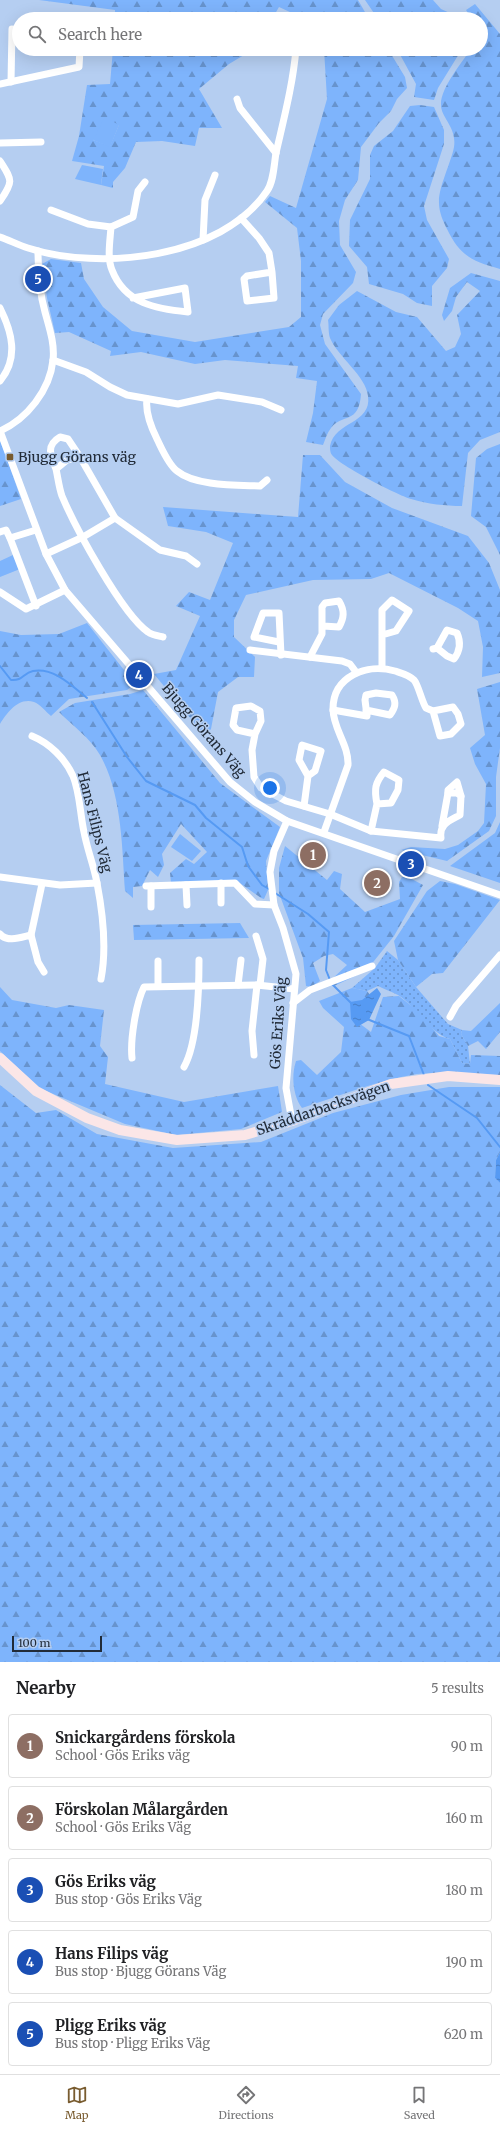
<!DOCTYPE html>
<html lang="en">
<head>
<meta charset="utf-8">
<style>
  :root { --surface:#fff; --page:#f6f6f6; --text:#202124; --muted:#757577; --line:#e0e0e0; --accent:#795c30 }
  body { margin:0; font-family:Merriweather,serif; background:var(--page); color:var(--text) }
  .scale { position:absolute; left:12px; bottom:10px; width:90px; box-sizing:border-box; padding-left:4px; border:2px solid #212b38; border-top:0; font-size:11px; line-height:14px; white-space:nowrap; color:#212b38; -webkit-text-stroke:3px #b5cef1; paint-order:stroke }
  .you { position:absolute; left:270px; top:788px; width:14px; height:14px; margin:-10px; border:3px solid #fff; border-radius:50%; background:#1a73e8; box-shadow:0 0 0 6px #1a73e833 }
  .badge { display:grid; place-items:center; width:26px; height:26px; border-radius:50%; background:var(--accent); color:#fff; font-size:13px; font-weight:700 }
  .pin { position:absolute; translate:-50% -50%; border:2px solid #fff; box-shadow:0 1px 4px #0006 }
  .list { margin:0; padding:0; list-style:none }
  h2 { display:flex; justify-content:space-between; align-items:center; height:52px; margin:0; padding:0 16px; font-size:17px }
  h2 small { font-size:13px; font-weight:400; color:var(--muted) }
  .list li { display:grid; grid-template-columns:26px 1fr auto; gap:12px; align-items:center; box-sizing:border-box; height:64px; margin:0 8px 8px; padding:0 8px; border:1px solid var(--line); border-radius:4px }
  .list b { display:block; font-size:15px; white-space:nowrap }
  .list p { margin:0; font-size:13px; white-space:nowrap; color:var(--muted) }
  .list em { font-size:13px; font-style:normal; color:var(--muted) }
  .icon { flex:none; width:22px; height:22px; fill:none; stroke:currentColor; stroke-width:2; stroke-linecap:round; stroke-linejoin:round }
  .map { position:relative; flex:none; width:500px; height:1662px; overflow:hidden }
  .search { position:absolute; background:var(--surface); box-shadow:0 4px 16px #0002; left:12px; right:12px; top:12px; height:44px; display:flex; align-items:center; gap:10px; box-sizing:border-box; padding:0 14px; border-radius:22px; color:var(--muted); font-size:15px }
  .sheet { height:412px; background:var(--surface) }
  nav { display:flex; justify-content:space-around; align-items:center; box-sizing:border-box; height:56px; border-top:1px solid var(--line); background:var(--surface); font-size:11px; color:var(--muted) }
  nav a { display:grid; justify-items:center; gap:2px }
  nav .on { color:var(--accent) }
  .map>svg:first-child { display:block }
  .grass { fill:url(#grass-dots) }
  .forest { fill:url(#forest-firs); fill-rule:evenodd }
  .park { fill:#7eb4fc }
  .water { fill:url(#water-ripples) }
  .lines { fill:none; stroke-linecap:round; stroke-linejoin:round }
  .stream { stroke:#569af3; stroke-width:2 }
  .street { stroke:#fff; stroke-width:7 }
  .secondary { stroke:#fbe6e7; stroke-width:10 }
  .poi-dot { fill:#795c30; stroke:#b5cef1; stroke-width:1.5 }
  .labels { text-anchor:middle; stroke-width:3; stroke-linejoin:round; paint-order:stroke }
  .poi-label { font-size:14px; fill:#212b38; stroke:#b5cef1; text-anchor:start }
  .street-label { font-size:14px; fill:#212b38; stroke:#b5cef1 }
</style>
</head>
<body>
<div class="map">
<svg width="500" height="1662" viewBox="0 0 500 1662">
  <defs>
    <pattern id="grass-dots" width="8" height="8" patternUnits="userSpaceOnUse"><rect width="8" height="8" fill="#7eb4fc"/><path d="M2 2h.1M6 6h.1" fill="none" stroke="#6793cd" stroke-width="1.8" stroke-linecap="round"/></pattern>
    <pattern id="forest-firs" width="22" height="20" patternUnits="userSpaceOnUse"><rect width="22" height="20" fill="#7eb4fc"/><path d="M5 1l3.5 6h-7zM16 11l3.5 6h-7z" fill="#6793cd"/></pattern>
    <pattern id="water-ripples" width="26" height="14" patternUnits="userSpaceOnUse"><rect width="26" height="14" fill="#569af3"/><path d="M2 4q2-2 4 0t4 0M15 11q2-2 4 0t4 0" fill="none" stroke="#477ec6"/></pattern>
  </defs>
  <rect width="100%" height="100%" fill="#b5cef1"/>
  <path class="grass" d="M387,951L398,960L416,987L448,1024L462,1030L461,1034L468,1046L470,1064L462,1063L450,1039C429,1033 417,1007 398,995C392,992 384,989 378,986L367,991L352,988L375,968Z"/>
  <g class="forest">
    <path d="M39,0H358L369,19H319L316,12L292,13L279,7L272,19H115V10Z"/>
    <path d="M365,0H433L441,9L463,19H378Z"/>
    <path d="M475,4L500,34V269C472,261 460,256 447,229C443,221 439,212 439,203C438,188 451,163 454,147C457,127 441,118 441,105C440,89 462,62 471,49H481V19H472L466,10Z"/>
    <path d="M113,49H254L229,64L199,89L222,128H199L195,146L162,141L136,142L125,168L113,182V188L101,185L104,166L72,161L79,136L87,85L110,84ZM119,125L110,146L93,140Z"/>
    <path d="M324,49H388L405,77L407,88L397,99L391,111L379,123L361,147L358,180L345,200L339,221L340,245L356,272L353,283L323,314L320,325L325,344L361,394C359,425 342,413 331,428C327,433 325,440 323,445L306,442L313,413L317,381L296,378L298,366L225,360L195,364L141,352L110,356L111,351L69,332L55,333L47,298L42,264L51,259L81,263L84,279L103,307L132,331L195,342L289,327L301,317V261L297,228L265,202L270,196L296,208L327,99Z"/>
    <path d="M397,49H462L438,88L434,100L414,97L416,84Z"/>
    <path d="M420,105L434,107L444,130V144L424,206L427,220L449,259L447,268L432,286V306L417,303L403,294L369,284L367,267L349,246L350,220L370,179V155L374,146L393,131L410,106Z"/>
    <path d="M471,273L500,281V432L480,440L468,453L462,506C445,506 428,504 411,499C397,495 339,465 332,455C330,453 330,448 330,446C335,421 372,424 368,396C366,376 338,357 330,338C328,332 329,325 328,320L339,305L357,291L396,312L417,317L446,351L455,347L461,334L457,315L480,291L467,282L456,297L452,311L444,321L442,315L450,288Z"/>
    <path d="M0,439L21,499L0,506Z"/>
    <path d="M500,444V555L486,527L471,516L476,458L487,449Z"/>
    <path d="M303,455H320L345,482L392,508L468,536L489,563L500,590V673L482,677L483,647L478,621L458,608L389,573L371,579L313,580L246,595L234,620V637L255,657L254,677H238L218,692L211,729L205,736L154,674L176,670L200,616L176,606L189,592L210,600L233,543L206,532L168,526L163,507L298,517Z"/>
    <path d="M87,623L135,684L127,690L69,699L51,716C46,712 40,704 34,702C18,697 7,713 0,724V631L21,635L59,634Z"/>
    <path d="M500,682V748L496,777V816L489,831L447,861L401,850L411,847L445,849L458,845L478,831L484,823L486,784L475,764L470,748L485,735L477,689Z"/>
    <path d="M143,690L220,783L280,827L266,861L268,890L264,899L261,898L237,881L171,883L170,873L186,859L194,864L207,852L181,824L162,854L164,865L158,877L150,870L142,886L133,887V898L125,891C122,847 122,794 100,755C90,738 73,726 59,712L75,703L130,694Z"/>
    <path d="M500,822V883L450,866L495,833Z"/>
    <path d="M285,846L327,880L334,871L342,874L340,889L365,912L400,899L399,882L402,877H408L423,885L394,936L366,971L334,986L332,979L347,965L333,954L324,956L313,963L320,981L311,987L306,986L303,958L279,893V868Z"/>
    <path d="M440,881L455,884L500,900L443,973L432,974L416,987L398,960L394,941L427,891Z"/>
    <path d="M240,923L249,938L134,940L133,925Z"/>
    <path d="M0,987L12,1000L56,1008L69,1005L104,1010L100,1046L108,1057L105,1084L184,1102L278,1086L282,1112L241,1129L176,1135L125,1124L39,1088L0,1051Z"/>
    <path d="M352,988L367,991L371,996L355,1020L371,1032L383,997L399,996L419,1012L439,1036L450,1039L462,1063L470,1064L471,1055L500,1056V1075C472,1074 445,1071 417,1074C378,1080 340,1096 302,1108C293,1096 291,1076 296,1061L301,1060L317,1075L341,1052L344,1027L323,1008L319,1001Z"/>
    <path d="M500,1003V1032L486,1049L478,1041L468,1046L461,1034L462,1030L471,1031Z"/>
    <path d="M0,1085L36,1113L56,1110L97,1134L173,1148L261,1142L333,1113L401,1095L449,1087H500V1152L496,1160L495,1178L500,1183V1662H0Z"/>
  </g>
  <g class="park">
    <path d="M105,117L119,125L110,147L93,140Z"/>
    <path d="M82,165L103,169L101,185L75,179Z"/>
    <path d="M13,555L20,569L0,577V561Z"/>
    <path d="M180,834L201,851L192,861L171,847Z"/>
  </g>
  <g class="water">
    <path d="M377,988L381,994L369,1020L357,1027L351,1019L350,1002L362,1000Z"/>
    <path d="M500,1152V1183L495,1178L496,1160Z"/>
  </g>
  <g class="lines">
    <g class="stream">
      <path d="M0,666L11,680C23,681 23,673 33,671C54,667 72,686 87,698"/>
      <path d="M92,702L127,757L146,781L195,805L206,818L242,847L248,866L262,885L269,889"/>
      <path d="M275,893L308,914L329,932L326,970L330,980"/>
      <path d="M332,984L351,1003"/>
      <path d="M367,1019L409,1036L424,1075"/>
      <path d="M428,1085L477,1118L500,1147"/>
    </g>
    <g class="street">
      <path d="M11,82L12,29"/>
      <path d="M0,84L79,67L80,49"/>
      <path d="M237,99L240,108L276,153"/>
      <path d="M0,143L41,142"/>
      <path d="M0,161C12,180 14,181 0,201"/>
      <path d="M51,210L88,224L111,227"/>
      <path d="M241,218L259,238L269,253L272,272L247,276L244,279L247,301L274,298L272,272"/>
      <path d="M0,237C9,240 18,245 28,248C100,271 221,259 267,191C274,181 274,164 276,153C284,118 293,84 296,49"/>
      <path d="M203,240L205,200L215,175"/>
      <path d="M133,298L185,288L188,312C157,309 125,304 112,270C107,258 110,241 111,227L133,217L138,191L145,182"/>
      <path d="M0,308C12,332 19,358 0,381"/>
      <path d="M53,360L86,372L110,387L127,395L178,404L218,395L262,402L281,410"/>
      <path d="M147,399C145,413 151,427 157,439C162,449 168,464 177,471C195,486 236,485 260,486L267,480"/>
      <path d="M0,431L46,554L65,590L230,782L255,802L287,821L500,895"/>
      <path d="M0,431C27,419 50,390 53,360C55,344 49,327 45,312C39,291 38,272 38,251"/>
      <path d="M80,457L115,518L160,550L186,556L197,564"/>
      <path d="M56,469C50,455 46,445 60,437L68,439L80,457L67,460L56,469C58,478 59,488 62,496C75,527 122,614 148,632C152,635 159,636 163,637"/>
      <path d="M0,532L6,530L10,538L36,530"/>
      <path d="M10,538L36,606"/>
      <path d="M46,554L83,537L115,518"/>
      <path d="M0,592L26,609L65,590"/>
      <path d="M382,635L396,631L409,611L392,600L382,610V667"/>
      <path d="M279,642L254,637L263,613H279L281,655"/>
      <path d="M433,649L437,648L447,630L457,633C461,642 460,651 454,659L447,656L437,648"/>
      <path d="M250,650L342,661L350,664L356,672"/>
      <path d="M310,657L322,634V607L325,603L339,601C345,611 344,618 339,627L323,626"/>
      <path d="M333,710L367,716L365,700L366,695L376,693L392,695C397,703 395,708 390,715L366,710"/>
      <path d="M255,734L237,730L233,725L236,708L251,706L260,711L261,721L255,734L252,750L254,777L261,788L286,801L330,814L371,831L441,838C439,824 449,821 460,815L461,796L457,793H448L442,826"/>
      <path d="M32,736C49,743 65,758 73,776C80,793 80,814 84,832C87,849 94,866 97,883C103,914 107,948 101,979"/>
      <path d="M448,793V790L457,782L461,796"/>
      <path d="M304,806L308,776L315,771L321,751L302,745L299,760L308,776"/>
      <path d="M287,821L274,851L270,872L274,905L283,928L296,974L286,1088L292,1121"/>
      <path d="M371,831L377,804L391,803L398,790L399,780L384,772C375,783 374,789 377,804"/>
      <path d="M324,832L348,765C349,745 333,729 333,709C333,676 367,663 395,671C401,673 409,675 414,680C418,684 422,702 426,708L433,711L440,736L451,734L461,724L458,714L453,707L433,711"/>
      <path d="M0,877L60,885L97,883"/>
      <path d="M221,883V903"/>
      <path d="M186,885L187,905"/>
      <path d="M146,886L235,883L255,904L274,905"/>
      <path d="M151,886V907"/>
      <path d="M0,934C7,943 22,937 31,935L38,962L44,972"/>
      <path d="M31,935L42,884"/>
      <path d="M256,936L263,959L260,985"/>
      <path d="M158,961V986"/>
      <path d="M238,985L241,960"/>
      <path d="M293,1003L310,990L372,966"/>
      <path d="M450,1017L456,1006L500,955"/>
      <path d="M254,1055L252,1031L257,985"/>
      <path d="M132,1058C130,1040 136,1003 144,987L257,985L294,989"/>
      <path d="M184,1067C198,1042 199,989 199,960"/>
    </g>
    <path class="secondary" d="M0,1058L36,1091L87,1118L120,1130L177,1140L245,1135L292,1121L391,1084L448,1076L500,1080"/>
  </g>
  <rect class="poi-dot" x="6" y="453" width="8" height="8" rx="2"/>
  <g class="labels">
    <g class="poi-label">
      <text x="18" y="462">Bjugg Görans väg</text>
    </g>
    <g class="street-label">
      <text transform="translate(204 730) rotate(49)" y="5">Bjugg Görans Väg</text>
      <text transform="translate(95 822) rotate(76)" y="5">Hans Filips Väg</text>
      <text transform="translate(278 1023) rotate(-86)" y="5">Gös Eriks Väg</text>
      <text transform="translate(323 1108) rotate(-19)" y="5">Skräddarbacksvägen</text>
    </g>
  </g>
</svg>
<div class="scale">100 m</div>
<div class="you"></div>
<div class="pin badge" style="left:313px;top:855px;background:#8d6e63">1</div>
<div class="pin badge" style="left:377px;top:883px;background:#8d6e63">2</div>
<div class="pin badge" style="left:411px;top:864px;background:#1a4fb4">3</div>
<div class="pin badge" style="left:139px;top:675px;background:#1a4fb4">4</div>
<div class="pin badge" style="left:38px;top:279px;background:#1a4fb4">5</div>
<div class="search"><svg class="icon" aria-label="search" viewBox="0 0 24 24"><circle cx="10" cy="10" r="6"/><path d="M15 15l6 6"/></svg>Search here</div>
</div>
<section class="sheet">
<h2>Nearby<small>5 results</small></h2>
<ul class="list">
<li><span class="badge" style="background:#8d6e63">1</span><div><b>Snickargårdens förskola</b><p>School · Gös Eriks väg</p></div><em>90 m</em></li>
<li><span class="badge" style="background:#8d6e63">2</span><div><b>Förskolan Målargården</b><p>School · Gös Eriks Väg</p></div><em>160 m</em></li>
<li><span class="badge" style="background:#1a4fb4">3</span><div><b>Gös Eriks väg</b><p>Bus stop · Gös Eriks Väg</p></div><em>180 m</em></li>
<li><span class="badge" style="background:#1a4fb4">4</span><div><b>Hans Filips väg</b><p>Bus stop · Bjugg Görans Väg</p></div><em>190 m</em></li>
<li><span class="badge" style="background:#1a4fb4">5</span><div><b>Pligg Eriks väg</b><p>Bus stop · Pligg Eriks Väg</p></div><em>620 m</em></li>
</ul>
</section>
<nav>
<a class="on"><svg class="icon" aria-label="map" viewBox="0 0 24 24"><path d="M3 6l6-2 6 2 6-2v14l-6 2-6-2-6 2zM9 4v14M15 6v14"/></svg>Map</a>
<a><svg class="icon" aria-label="directions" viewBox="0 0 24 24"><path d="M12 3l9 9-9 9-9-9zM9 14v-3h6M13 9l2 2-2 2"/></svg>Directions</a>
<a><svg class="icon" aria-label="saved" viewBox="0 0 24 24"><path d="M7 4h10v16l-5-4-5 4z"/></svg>Saved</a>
</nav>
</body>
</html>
